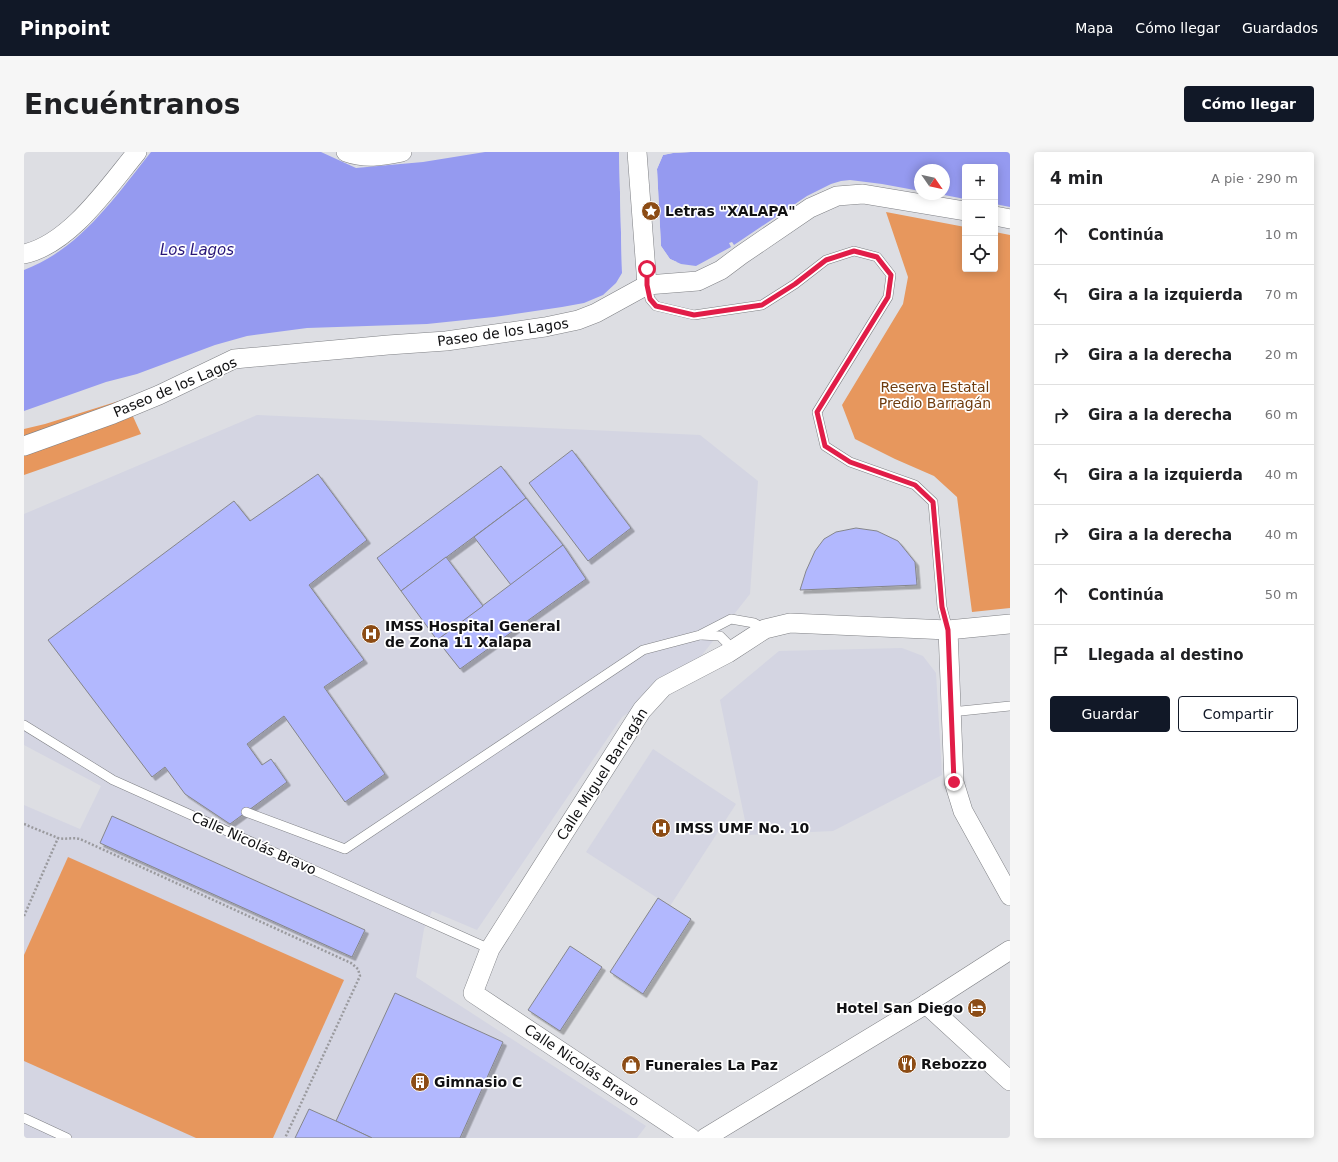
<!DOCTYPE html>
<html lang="es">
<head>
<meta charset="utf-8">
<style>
  :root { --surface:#fff; --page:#f6f6f6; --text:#202124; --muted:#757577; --line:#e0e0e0; --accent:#111827 }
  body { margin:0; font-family:"DejaVu Sans",sans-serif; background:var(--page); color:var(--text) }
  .controls { position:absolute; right:12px; top:12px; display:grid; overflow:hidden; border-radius:4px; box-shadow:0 2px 10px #0003 }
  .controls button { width:36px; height:36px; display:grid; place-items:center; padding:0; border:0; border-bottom:1px solid var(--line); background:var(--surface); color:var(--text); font:20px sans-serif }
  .compass { position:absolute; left:890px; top:12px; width:36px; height:36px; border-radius:50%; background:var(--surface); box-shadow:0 2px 10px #0003; rotate:124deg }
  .stop { position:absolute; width:12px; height:12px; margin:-9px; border:3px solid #e11d48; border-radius:50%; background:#fff }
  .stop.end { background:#e11d48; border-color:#fff; box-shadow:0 1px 4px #0008 }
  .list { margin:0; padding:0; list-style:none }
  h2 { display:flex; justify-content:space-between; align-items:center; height:52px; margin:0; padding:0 16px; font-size:17px }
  h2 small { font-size:13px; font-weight:400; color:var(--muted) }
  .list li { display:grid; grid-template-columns:26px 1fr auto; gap:12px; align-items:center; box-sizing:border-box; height:60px; padding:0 16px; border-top:1px solid var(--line) }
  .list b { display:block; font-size:15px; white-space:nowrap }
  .list em { font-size:13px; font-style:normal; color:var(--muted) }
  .actions { display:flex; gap:8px; padding:12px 16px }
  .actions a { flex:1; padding:9px 0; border:1px solid var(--accent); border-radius:4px; text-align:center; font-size:14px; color:var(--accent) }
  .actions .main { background:var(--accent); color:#fff }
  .icon { flex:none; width:22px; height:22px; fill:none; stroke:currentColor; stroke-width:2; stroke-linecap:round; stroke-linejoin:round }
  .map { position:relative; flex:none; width:986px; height:986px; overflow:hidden; border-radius:4px }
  header { display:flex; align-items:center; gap:24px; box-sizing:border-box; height:56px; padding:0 20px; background:var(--accent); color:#fff }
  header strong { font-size:19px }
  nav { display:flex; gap:22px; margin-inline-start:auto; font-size:14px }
  .intro { display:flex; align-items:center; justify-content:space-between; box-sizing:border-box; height:96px; padding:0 24px }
  h1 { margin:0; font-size:28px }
  .button { padding:10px 18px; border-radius:4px; background:var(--accent); color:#fff; font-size:14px; font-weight:700 }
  main { display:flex; gap:24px; padding:0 24px }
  aside { flex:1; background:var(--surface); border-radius:4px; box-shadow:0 2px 10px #0003 }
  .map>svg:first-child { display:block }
  .built { fill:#d4d5e2 }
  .green { fill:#e7975d }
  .water { fill:#959af0 }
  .pier { fill:#dddee3 }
  .building { fill:#b2b8fe; stroke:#85868b; filter:url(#shadow) }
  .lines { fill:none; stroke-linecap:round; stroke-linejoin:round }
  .lane-casing { stroke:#7f8085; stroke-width:10 }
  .street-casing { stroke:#7f8085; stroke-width:20 }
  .path { stroke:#9a9a9e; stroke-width:2.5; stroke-dasharray:2 2; stroke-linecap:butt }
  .lane { stroke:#fff; stroke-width:9 }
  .street { stroke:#fff; stroke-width:19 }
  .route { stroke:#e11d48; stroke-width:5 }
  .labels { text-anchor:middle; stroke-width:3.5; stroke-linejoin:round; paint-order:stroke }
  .poi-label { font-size:14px; font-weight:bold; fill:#101012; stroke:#fff; text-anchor:start }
  .street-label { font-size:14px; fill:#101012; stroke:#fff }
  .park-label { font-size:14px; fill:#6f3b0d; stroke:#fff }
  .water-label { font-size:15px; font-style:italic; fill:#281678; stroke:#fff }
</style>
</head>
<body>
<header>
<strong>Pinpoint</strong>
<nav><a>Mapa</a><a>Cómo llegar</a><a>Guardados</a></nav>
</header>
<div class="intro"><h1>Encuéntranos</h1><a class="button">Cómo llegar</a></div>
<main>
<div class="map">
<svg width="986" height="986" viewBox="0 0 986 986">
  <defs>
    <filter id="shadow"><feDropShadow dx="3.5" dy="3.5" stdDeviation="0" flood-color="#0004"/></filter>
  </defs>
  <rect width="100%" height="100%" fill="#dddee3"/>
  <g class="built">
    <path d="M233,263L676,283L734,329L726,442L663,522L598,565L453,778L408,759L400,777L392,825L622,974L613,986H0V653L56,677L77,634L0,593V362Z"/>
    <path d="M878,496L899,504L912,521L918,623L809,679L724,683L696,548L755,499Z"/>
    <path d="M629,597L712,652L646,754L562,700Z"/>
  </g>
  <g class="green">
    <path d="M862,60L941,75V117H971V80L986,83V456L948,460L933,345L910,324L871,307L831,287L818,253L879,152L884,125Z"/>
    <path d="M101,247L117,282L0,323V277L21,272Z"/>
    <path d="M44,705L320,828L249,986H172L0,909V803Z"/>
  </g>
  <g class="water">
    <path d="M127,0H297L332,16L399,10L461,0H595L598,121L592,131L579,143L560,151L538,155L470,165L403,172L283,176L223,184L191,193L113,222L82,230L0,259V118C56,97 91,45 127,0Z"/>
    <path d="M667,0H986V55L971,52V15H941V47L915,42H920V18H896V39L858,32L826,28L817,29L807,32L783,44L710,93L708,90L705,91L707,95L672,114L657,112L646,107L637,94L633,17L639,3L649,1Z"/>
  </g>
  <g class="pier">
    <path d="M595,0H597L600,121H598Z"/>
    <path d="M643,0H667L649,1L639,3L633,17L637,94L646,107L653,110L650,111L645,108L635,94L631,17L637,2Z"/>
  </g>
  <g class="building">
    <path d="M548,298L607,376L564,409L505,331Z"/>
    <path d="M477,314L502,346L377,439L353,406Z"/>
    <path d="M294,322L343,388L285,433L340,508L300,535L361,622L321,650L260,564L223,592L238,613L247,607L263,630L206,672L161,642L141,615L128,625L24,488L210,349L226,369Z"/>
    <path d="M502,346L539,393L487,433L450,385Z"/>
    <path d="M832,376L853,379L874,389L891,410L893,433L776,438L782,419L791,399L800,387L812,380Z"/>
    <path d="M539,393L562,427L436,517L413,488Z"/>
    <path d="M422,405L459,454L413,488L377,439Z"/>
    <path d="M88,664L341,778L328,805L76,691Z"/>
    <path d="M634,746L667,767L619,842L586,820Z"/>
    <path d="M546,794L578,815L536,879L504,858Z"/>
    <path d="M371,841L479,890L436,986H348L312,969Z"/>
    <path d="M285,957L312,969L348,986H271Z"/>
  </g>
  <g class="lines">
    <g class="lane-casing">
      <g id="lane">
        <path d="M623,133L626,147L632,154L670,163L738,153L771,132L802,108L830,99L853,105L867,123L864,145L793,260L801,294L826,310L891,333L909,350L918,455L924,478"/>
        <path d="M677,483L696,484L703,491L704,501"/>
        <path d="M927,560L986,554"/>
        <path d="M0,573L89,628L466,797"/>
        <path d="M222,660L321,697L619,498L676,483L707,467L730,471L741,477"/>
        <path d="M0,966L43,986"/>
      </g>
    </g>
    <g class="street-casing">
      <g id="street">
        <path d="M322,0C342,7 357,4 378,0"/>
        <path d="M613,0L623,133"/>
        <path d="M971,64L986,67"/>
        <path d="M0,102C46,92 84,35 113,0"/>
        <path d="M0,294L89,262L135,243L210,207L364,193L422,189L521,175L554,168L572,161L623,133L674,129L697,118L717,103L786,56L813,44L839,42L941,59"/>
        <path d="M924,478L930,630L939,659L986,744"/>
        <path d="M902,852L986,929"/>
        <path d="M667,986L449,841L466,797L618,558L639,535L704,501L741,477L766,471L924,478L986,472"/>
        <path d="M681,986L902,852L986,798"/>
      </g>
    </g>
    <g class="path">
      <path d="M0,672L34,686C41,688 48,685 56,687L327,811L334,817L336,824L261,986"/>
      <path d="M0,764L34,686"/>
    </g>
    <use href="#lane" class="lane"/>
    <use href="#street" class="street"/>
  </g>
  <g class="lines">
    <path class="route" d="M623,117V133L626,147L632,154L670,163L738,153L771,132L802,108L830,99L853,105L867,123L864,145L793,260L801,294L826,310L891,333L909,350L918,455L924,478L930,630"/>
  </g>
  <defs>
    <g id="sight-disc" transform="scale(1)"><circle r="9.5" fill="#8c4c15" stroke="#fff"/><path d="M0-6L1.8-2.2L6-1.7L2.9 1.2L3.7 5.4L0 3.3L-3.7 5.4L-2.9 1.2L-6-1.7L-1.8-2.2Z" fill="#fff"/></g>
    <g id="hospital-disc" transform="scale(1)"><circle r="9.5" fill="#8c4c15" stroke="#fff"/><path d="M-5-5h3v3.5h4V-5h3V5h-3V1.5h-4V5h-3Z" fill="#fff"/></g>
    <g id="hotel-disc" transform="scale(1)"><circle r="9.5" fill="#8c4c15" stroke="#fff"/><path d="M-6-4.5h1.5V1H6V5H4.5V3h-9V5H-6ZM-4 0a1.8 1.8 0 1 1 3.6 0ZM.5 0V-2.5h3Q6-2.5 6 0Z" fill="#fff"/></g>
    <g id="restaurant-disc" transform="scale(1)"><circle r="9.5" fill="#8c4c15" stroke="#fff"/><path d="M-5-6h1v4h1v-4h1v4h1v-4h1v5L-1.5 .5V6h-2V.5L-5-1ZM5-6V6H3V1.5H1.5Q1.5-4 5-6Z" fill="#fff"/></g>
    <g id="shop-disc" transform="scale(1)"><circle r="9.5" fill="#8c4c15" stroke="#fff"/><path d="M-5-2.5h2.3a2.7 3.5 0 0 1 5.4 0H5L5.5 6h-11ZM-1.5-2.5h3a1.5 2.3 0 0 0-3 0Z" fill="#fff"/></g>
    <g id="building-disc" transform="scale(1)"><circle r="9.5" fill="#8c4c15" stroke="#fff"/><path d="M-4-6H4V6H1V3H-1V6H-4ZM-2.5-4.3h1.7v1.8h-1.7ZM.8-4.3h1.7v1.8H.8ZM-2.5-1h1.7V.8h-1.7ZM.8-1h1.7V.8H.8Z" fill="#fff"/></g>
  </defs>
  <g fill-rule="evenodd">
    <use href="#sight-disc" x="627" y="59"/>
    <use href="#hospital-disc" x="347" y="482"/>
    <use href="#hospital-disc" x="637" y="676"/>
    <use href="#hotel-disc" x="953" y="856"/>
    <use href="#restaurant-disc" x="883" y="912"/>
    <use href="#shop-disc" x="607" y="913"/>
    <use href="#building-disc" x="396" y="930"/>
  </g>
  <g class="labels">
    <g class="poi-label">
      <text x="641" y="64">Letras "XALAPA"</text>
      <text x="361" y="479">IMSS Hospital General<tspan x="361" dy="16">de Zona 11 Xalapa</tspan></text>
      <text x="651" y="681">IMSS UMF No. 10</text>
      <text x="939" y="861" text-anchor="end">Hotel San Diego</text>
      <text x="897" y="917">Rebozzo</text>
      <text x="621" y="918">Funerales La Paz</text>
      <text x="410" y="935">Gimnasio C</text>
    </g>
    <g class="street-label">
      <text transform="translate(479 180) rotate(-8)" y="5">Paseo de los Lagos</text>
      <text transform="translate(151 235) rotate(-23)" y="5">Paseo de los Lagos</text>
      <text transform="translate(578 622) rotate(-57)" y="5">Calle Miguel Barragán</text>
      <text transform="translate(230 691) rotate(24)" y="5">Calle Nicolás Bravo</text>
      <text transform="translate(558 913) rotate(34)" y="5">Calle Nicolás Bravo</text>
    </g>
    <g class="park-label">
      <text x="911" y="240">Reserva Estatal<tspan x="911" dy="16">Predio Barragán</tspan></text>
    </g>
    <g class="water-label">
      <text x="173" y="103">Los Lagos</text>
    </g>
  </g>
</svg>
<div class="controls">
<button>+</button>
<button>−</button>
<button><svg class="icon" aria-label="locate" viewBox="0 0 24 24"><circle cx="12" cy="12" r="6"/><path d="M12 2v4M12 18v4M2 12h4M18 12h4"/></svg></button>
</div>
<svg class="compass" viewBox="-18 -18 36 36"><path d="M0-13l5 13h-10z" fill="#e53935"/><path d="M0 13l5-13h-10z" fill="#757577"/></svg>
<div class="stop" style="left:623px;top:117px"></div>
<div class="stop end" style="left:930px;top:630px"></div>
</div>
<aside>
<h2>4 min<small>A pie · 290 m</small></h2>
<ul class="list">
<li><svg class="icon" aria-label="ahead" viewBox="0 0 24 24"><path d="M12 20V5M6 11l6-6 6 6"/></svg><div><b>Continúa</b></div><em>10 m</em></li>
<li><svg class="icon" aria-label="left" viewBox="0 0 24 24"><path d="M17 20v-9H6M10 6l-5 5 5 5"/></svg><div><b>Gira a la izquierda</b></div><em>70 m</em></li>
<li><svg class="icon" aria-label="right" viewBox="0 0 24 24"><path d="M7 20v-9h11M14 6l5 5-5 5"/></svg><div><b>Gira a la derecha</b></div><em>20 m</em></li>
<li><svg class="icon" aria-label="right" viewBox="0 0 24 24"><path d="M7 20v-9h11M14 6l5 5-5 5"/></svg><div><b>Gira a la derecha</b></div><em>60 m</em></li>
<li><svg class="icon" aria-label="left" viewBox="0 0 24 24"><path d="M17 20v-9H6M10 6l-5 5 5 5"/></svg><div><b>Gira a la izquierda</b></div><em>40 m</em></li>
<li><svg class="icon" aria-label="right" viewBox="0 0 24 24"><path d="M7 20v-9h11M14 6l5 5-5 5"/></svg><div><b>Gira a la derecha</b></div><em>40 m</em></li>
<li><svg class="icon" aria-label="ahead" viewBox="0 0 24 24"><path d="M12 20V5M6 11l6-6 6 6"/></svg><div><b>Continúa</b></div><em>50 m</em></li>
<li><svg class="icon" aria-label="arrive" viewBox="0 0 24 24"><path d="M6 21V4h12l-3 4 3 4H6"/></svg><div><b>Llegada al destino</b></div></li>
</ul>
<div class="actions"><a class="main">Guardar</a><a>Compartir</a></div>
</aside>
</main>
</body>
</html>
